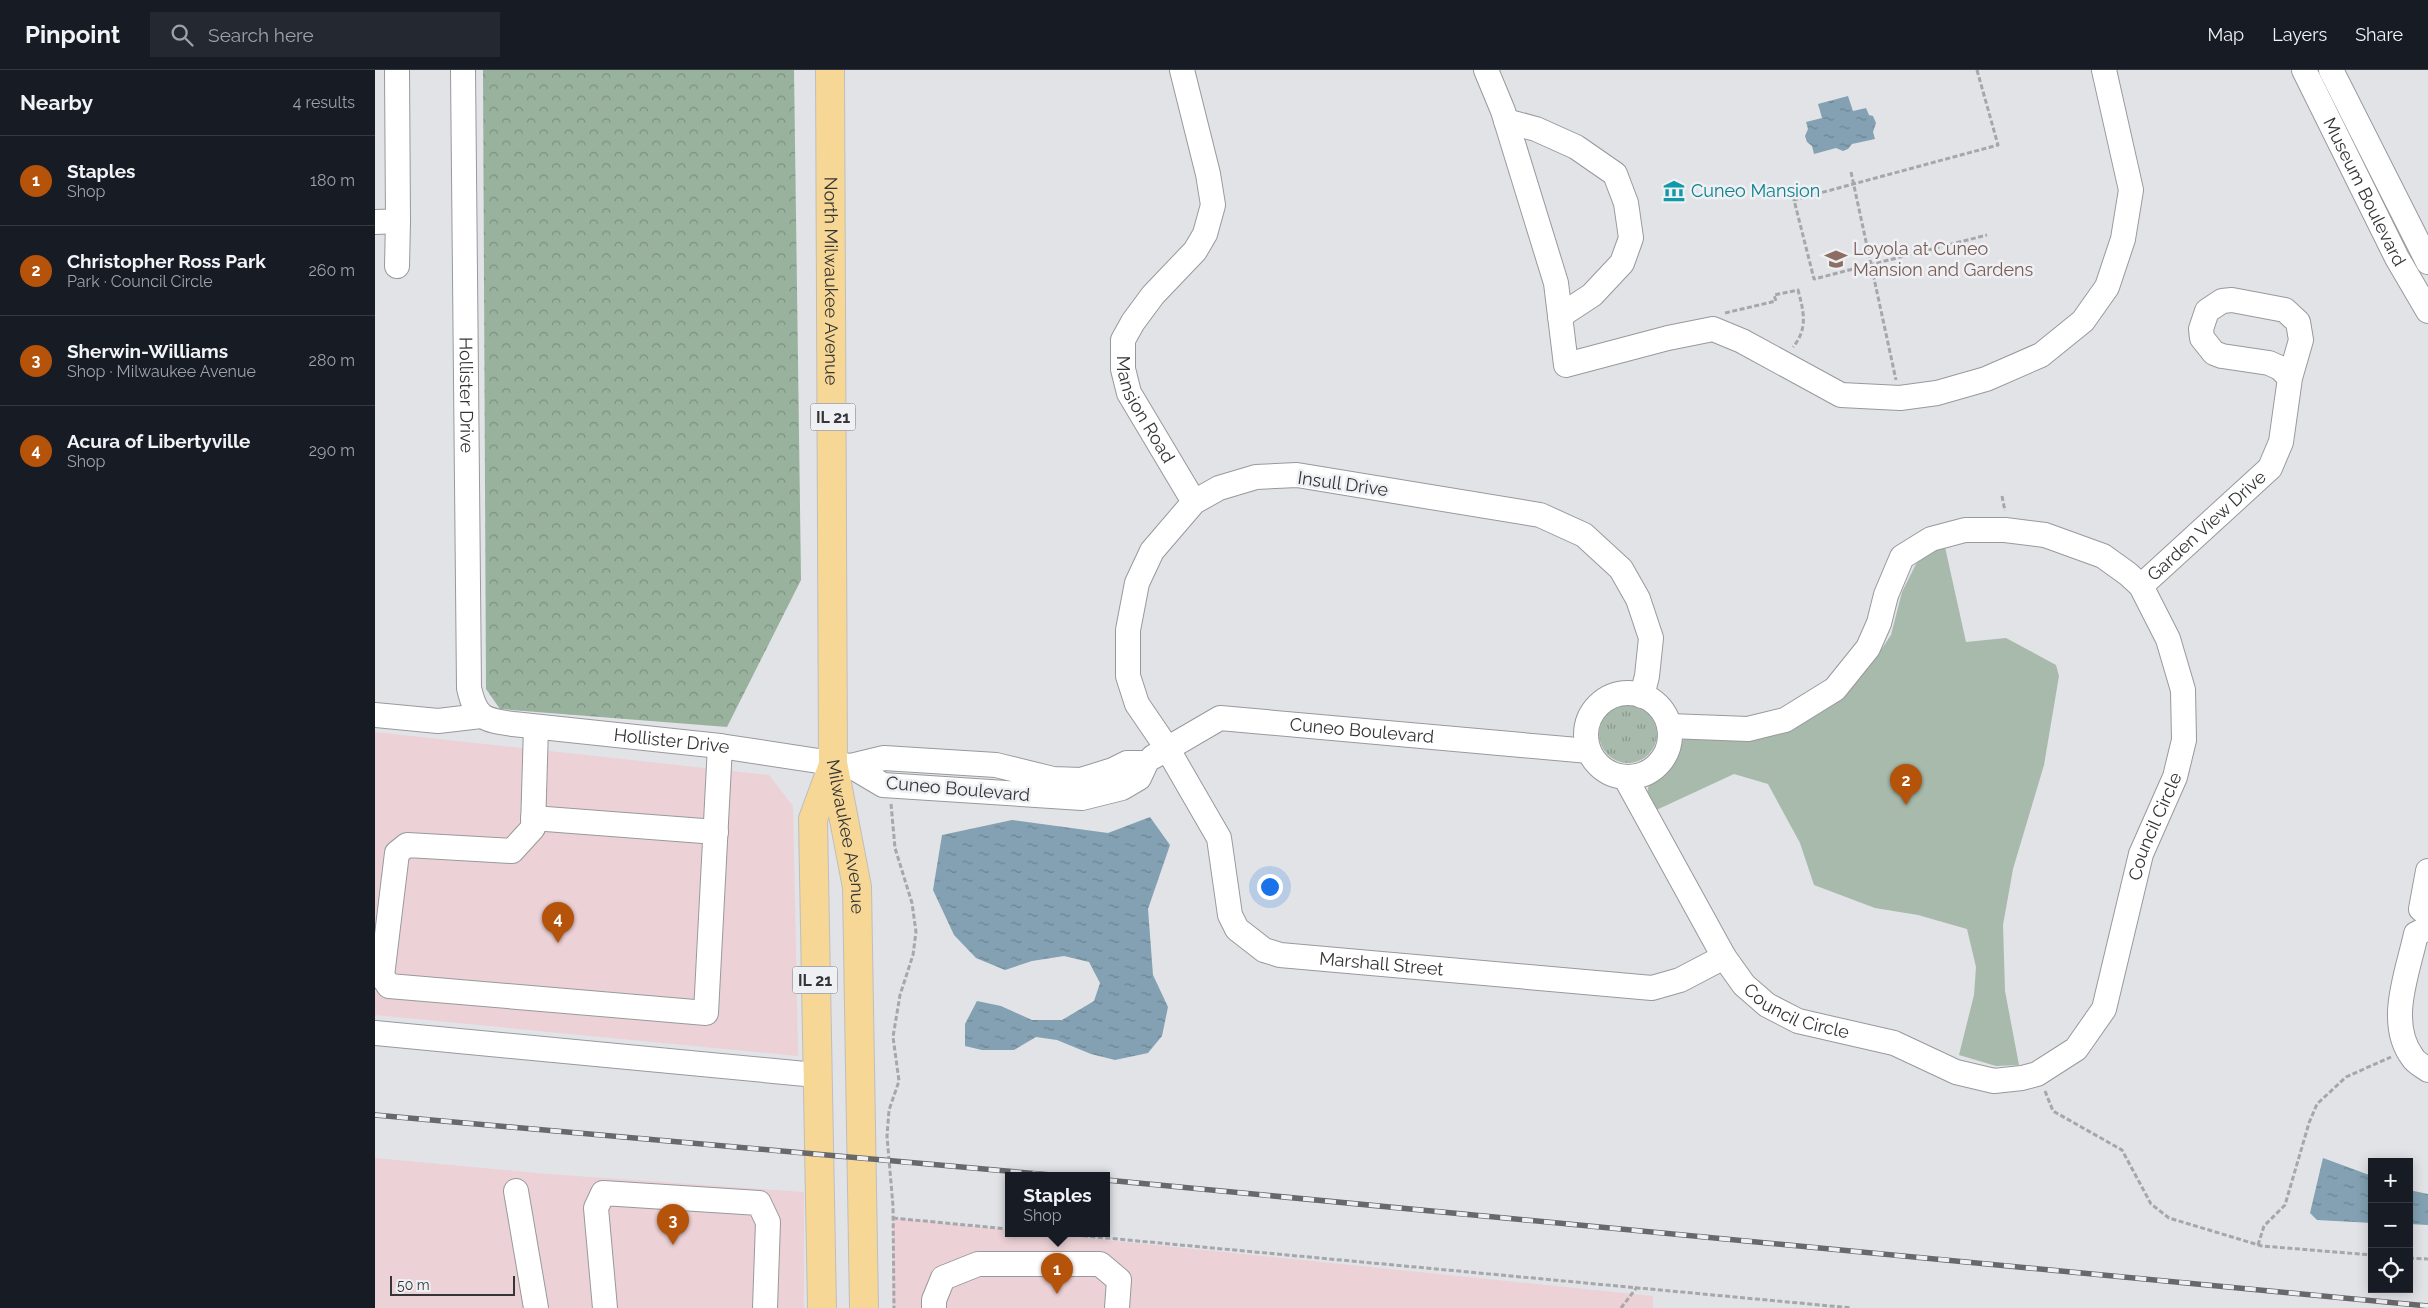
<!DOCTYPE html>
<html lang="en">
<head>
<meta charset="utf-8">
<style>
  :root { --surface:#171b24; --page:#242831; --text:#f1f3f6; --muted:#9ea1a6; --line:#363941; --accent:#b45309 }
  body { margin:0; font-family:Raleway,sans-serif; background:var(--page); color:var(--text) }
  .controls { position:absolute; right:15px; bottom:15px; display:grid; overflow:hidden; border-radius:0px; box-shadow:0 2px 12px #0003 }
  .controls button { width:45px; height:45px; display:grid; place-items:center; padding:0; border:0; border-bottom:1px solid var(--line); background:var(--surface); color:var(--text); font:25px sans-serif }
  .scale { position:absolute; left:15px; bottom:12px; width:125px; box-sizing:border-box; padding-left:5px; border:2px solid #353537; border-top:0; font-size:14px; line-height:18px; white-space:nowrap; color:#353537; -webkit-text-stroke:4px #eff0f4; paint-order:stroke }
  .you { position:absolute; left:894px; top:816px; width:18px; height:18px; margin:-12px; border:4px solid #fff; border-radius:50%; background:#1a73e8; box-shadow:0 0 0 8px #1a73e833 }
  .badge { display:grid; place-items:center; width:32px; height:32px; border-radius:50%; background:var(--accent); color:#fff; font-size:16px; font-weight:700 }
  .pin { position:absolute; translate:-50% -41px; filter:drop-shadow(0 1px 2px #0008) }
  .pin::after { content:''; position:absolute; top:26px; width:18px; height:15px; background:inherit; clip-path:polygon(0 0,100% 0,50% 100%) }
  .popup { position:absolute; left:630px; top:1102px; width:105px; height:65px; box-sizing:border-box; display:grid; place-content:center; border-radius:0px; background:var(--surface); filter:drop-shadow(0 1px 4px #0005); font-size:16px; white-space:nowrap; color:var(--muted) }
  .popup b { font-size:19px; color:var(--text) }
  .popup::after { content:''; position:absolute; left:50%; top:100%; margin-left:-10px; border:10px solid transparent; border-top-color:var(--surface) }
  .list { margin:0; padding:0; list-style:none }
  h2 { display:flex; justify-content:space-between; align-items:center; height:65px; margin:0; padding:0 20px; font-size:21px }
  h2 small { font-size:16px; font-weight:400; color:var(--muted) }
  .list li { display:grid; grid-template-columns:32px 1fr auto; gap:15px; align-items:center; box-sizing:border-box; height:90px; padding:0 20px; border-top:1px solid var(--line) }
  .list b { display:block; font-size:19px; white-space:nowrap }
  .list p { margin:0; font-size:16px; white-space:nowrap; color:var(--muted) }
  .list em { font-size:16px; font-style:normal; color:var(--muted) }
  .icon { flex:none; width:28px; height:28px; fill:none; stroke:currentColor; stroke-width:2; stroke-linecap:round; stroke-linejoin:round }
  .map { position:relative; flex:none; width:2053px; height:1238px; overflow:hidden }
  header { display:flex; align-items:center; gap:30px; box-sizing:border-box; height:70px; padding:0 25px; background:var(--surface); border-bottom:1px solid var(--line) }
  header strong { font-size:24px }
  nav { display:flex; gap:28px; margin-inline-start:auto; font-size:18px }
  .search { width:350px; height:45px; background:var(--page); display:flex; align-items:center; gap:12px; box-sizing:border-box; padding:0 18px; border-radius:0px; color:var(--muted); font-size:19px }
  main { display:flex }
  aside { flex:1; background:var(--surface) }
  .map>svg:first-child { display:block }
  .commercial { fill:#ecd1d6 }
  .grass { fill:url(#grass-tufts) }
  .forest { fill:url(#forest-crowns) }
  .park { fill:#a7baab }
  .water { fill:url(#water-ripples) }
  .lines { fill:none; stroke-linecap:round; stroke-linejoin:round }
  .minor-casing { stroke:#98999d; stroke-width:26 }
  .major-casing { stroke:#bebebf; stroke-width:30 }
  .path { stroke:#a6a7aa; stroke-width:3; stroke-dasharray:5 2.5; stroke-linecap:butt }
  .minor { stroke:#fff; stroke-width:24 }
  .major { stroke:#f6d795; stroke-width:28 }
  .rail-casing { stroke:#68686b; stroke-width:5.5 }
  .rail { stroke:#eff0f4; stroke-width:4; stroke-dasharray:11; stroke-linecap:butt }
  .labels { text-anchor:middle; stroke-width:5; stroke-linejoin:round; paint-order:stroke }
  .shield { fill:#eff0f4; stroke:#6d6d70; stroke-width:1 }
  .shield-label { font-size:16px; font-weight:bold; fill:#353537 }
  .culture-label { font-size:18px; fill:#0d838f; stroke:#eff0f4; text-anchor:start }
  .street-label { font-size:18px; fill:#353537; stroke:#eff0f4 }
  .education-label { font-size:18px; fill:#785e54; stroke:#eff0f4; text-anchor:start }
</style>
</head>
<body>
<header>
<strong>Pinpoint</strong>
<div class="search"><svg class="icon" aria-label="search" viewBox="0 0 24 24"><circle cx="10" cy="10" r="6"/><path d="M15 15l6 6"/></svg>Search here</div>
<nav><a>Map</a><a>Layers</a><a>Share</a></nav>
</header>
<main>
<aside>
<h2>Nearby<small>4 results</small></h2>
<ul class="list">
<li><span class="badge">1</span><div><b>Staples</b><p>Shop</p></div><em>180 m</em></li>
<li><span class="badge">2</span><div><b>Christopher Ross Park</b><p>Park · Council Circle</p></div><em>260 m</em></li>
<li><span class="badge">3</span><div><b>Sherwin-Williams</b><p>Shop · Milwaukee Avenue</p></div><em>280 m</em></li>
<li><span class="badge">4</span><div><b>Acura of Libertyville</b><p>Shop</p></div><em>290 m</em></li>
</ul>
</aside>
<div class="map">
<svg width="2053" height="1238" viewBox="0 0 2053 1238">
  <defs>
    <pattern id="grass-tufts" width="24" height="20" patternUnits="userSpaceOnUse" patternTransform="scale(1.25)"><rect width="24" height="20" fill="#a7baab"/><path d="M3 7l-1-3M5 7V3M7 7l1-3M15 17l-1-3M17 17v-4M19 17l1-3" fill="none" stroke="#89988c"/></pattern>
    <pattern id="forest-crowns" width="20" height="18" patternUnits="userSpaceOnUse" patternTransform="scale(1.25)"><rect width="20" height="18" fill="#98b29d"/><path d="M2 6a3 3 0 1 1 6 0M12 15a3 3 0 1 1 6 0" fill="none" stroke="#7d9281"/></pattern>
    <pattern id="water-ripples" width="26" height="14" patternUnits="userSpaceOnUse" patternTransform="scale(1.25)"><rect width="26" height="14" fill="#83a1b2"/><path d="M2 4q2-2 4 0t4 0M15 11q2-2 4 0t4 0" fill="none" stroke="#6c8492"/></pattern>
  </defs>
  <rect width="100%" height="100%" fill="#e1e3e7"/>
  <g class="commercial">
    <path d="M0,662L394,705L418,736L423,986L0,945Z"/>
    <path d="M0,1088L173,1104L429,1122V1238H0Z"/>
    <path d="M518,1148L633,1160V1163H664L1278,1226V1238H517Z"/>
  </g>
  <circle class="grass" cx="1253" cy="664" r="29"/>
  <path class="forest" d="M108,0H419L426,510L352,657L125,639L111,619Z"/>
  <path class="park" d="M1570,477L1591,572L1631,568L1681,595L1684,606L1669,695L1638,799L1628,855L1630,921L1644,995L1621,996L1584,985L1599,925L1601,897L1592,859L1543,845L1500,838L1439,815L1425,773L1393,714L1359,704L1277,742L1272,723L1277,702L1310,668L1418,659L1465,630L1484,604L1498,592L1516,565L1527,522L1541,494L1558,480Z"/>
  <g class="water">
    <path d="M1473,26L1478,41L1491,38L1494,45L1498,46L1501,53L1498,62L1500,69L1477,74L1473,79L1468,81L1461,78L1439,84L1437,76L1432,72L1430,66L1433,59L1431,52L1447,48L1443,34Z"/>
    <path d="M775,747L795,775L773,839L778,905L793,937L787,966L773,983L740,990L716,984L682,970L661,967L639,980H607L590,976V954L602,931L626,936L657,950H687L719,931L725,913L714,892L689,886L657,891L630,900L601,888L579,865L558,820L567,765L637,750L733,763Z"/>
    <path d="M1948,1088L1997,1106V1153L1942,1150L1935,1143Z"/>
    <path d="M2034,1120L2053,1124V1155L2034,1154Z"/>
  </g>
  <g class="lines">
    <g class="minor-casing">
      <g id="minor">
        <path id="s1" d="M88,0L94,618C101,648 108,650 138,654L345,676L476,696"/>
        <path id="s2" d="M807,0L833,104L838,135L830,164L820,181L778,225L758,252L748,270V299L754,323L819,432"/>
        <path d="M1111,0L1128,41L1181,213L1191,295L1293,268L1338,259L1367,271L1466,325L1525,328L1562,323L1611,309L1666,285L1708,251L1732,217L1748,169L1756,120L1729,0"/>
        <path id="s3" d="M1929,0L2022,188L2053,241"/>
        <path d="M1956,0L2053,192"/>
        <path d="M1131,51L1161,59L1201,77L1240,104L1251,133L1256,168L1247,193L1217,225L1185,246"/>
        <path d="M0,152L23,151L22,0"/>
        <path d="M22,196L23,151"/>
        <path id="s4" d="M1766,516L1895,398L1906,372L1915,308L1926,270L1923,252L1910,240L1857,230L1847,231L1832,241L1826,259L1827,268L1839,283L1847,286L1894,293L1905,298L1915,308"/>
        <circle cx="1253" cy="665" r="42"/>
        <path id="s5" d="M1267,626L1272,606L1276,568L1263,529L1246,499L1209,465L1165,445L922,405L881,407L844,418L819,432L777,481L762,513L753,560V606L762,634L792,678L844,768L855,845L862,859L889,880L905,885L1277,918L1305,910L1349,887"/>
        <path d="M0,645L63,651L106,646"/>
        <path d="M161,657L158,758L137,781L32,775L22,783L7,906L14,916L331,943L345,676"/>
        <path id="s6" d="M778,687L845,648L1214,681"/>
        <path d="M509,688L621,695L678,709L706,710L738,700L752,693H771L764,708L747,718L707,728L508,715L476,696Z"/>
        <path id="s7" d="M1250,707L1349,887L1369,915L1392,935L1423,951L1519,973L1581,1002L1619,1011L1647,1008L1662,1004L1701,979L1729,939L1766,784L1800,707L1809,670L1808,620L1793,569L1766,516L1753,504L1728,486L1670,465L1630,460H1590L1556,469L1527,487L1511,525L1504,553L1493,578L1460,619L1410,650L1373,659L1294,656"/>
        <path d="M158,748L341,762"/>
        <path d="M2053,801L2046,839L2053,845"/>
        <path d="M2053,858L2041,864C2033,902 2011,953 2038,988C2041,993 2048,996 2053,1000"/>
        <path d="M0,963L441,1005"/>
        <path d="M141,1121L161,1238"/>
        <path d="M230,1238L221,1138L228,1123L384,1133L393,1152L390,1238"/>
        <path d="M559,1238V1230L568,1208L603,1194H725L744,1210L742,1238"/>
      </g>
    </g>
    <g class="major-casing">
      <g id="major">
        <path id="s8" d="M455,0L458,693L482,817L489,1238"/>
        <path d="M447,1238L438,749L458,695"/>
      </g>
    </g>
    <g class="path">
      <path d="M1602,0L1623,75L1419,130L1439,209L1612,165"/>
      <path d="M1476,102L1521,310"/>
      <path d="M1350,243L1401,231L1399,225L1423,220C1429,242 1433,259 1418,277"/>
      <path d="M1627,426L1630,441"/>
      <path d="M516,734L520,778L537,833L541,862L538,885L525,925L518,967L524,1011L514,1040L512,1066L518,1136L519,1238"/>
      <path d="M1670,1021L1678,1041L1747,1080L1776,1134L1794,1148L1887,1176L1997,1185"/>
      <path d="M518,1148L633,1159"/>
      <path d="M678,1163L1477,1238"/>
      <path d="M1883,1175L1889,1156L1910,1135L1934,1053L1942,1034L1971,1007L2016,987"/>
      <path d="M2034,1188L2053,1189"/>
      <path d="M1246,1238L1262,1217"/>
    </g>
    <use href="#minor" class="minor"/>
    <use href="#major" class="major"/>
    <g class="rail-casing">
      <g id="rail">
        <path d="M0,1045L676,1105"/>
        <path d="M731,1110L2053,1236"/>
      </g>
    </g>
    <use href="#rail" class="rail"/>
  </g>
  <defs>
    <g id="museum-bare" transform="scale(1.725)"><path d="M0-6L6-3V-2H-6V-3ZM-5-1h2V3h-2ZM-1-1h2V3h-2ZM3-1h2V3H3ZM-6 4H6V6H-6Z" fill="#0f9aa8" stroke="#eff0f4" stroke-width="2.5" paint-order="stroke"/></g>
    <g id="university-bare" transform="scale(1.725)"><path d="M0-5L7-2L0 1L-7-2ZM-4 1L0 2.5L4 1V4Q0 6-4 4Z" fill="#8d6e63" stroke="#eff0f4" stroke-width="2.5" paint-order="stroke"/></g>
  </defs>
  <g fill-rule="evenodd">
    <use href="#museum-bare" x="1299" y="121"/>
    <use href="#university-bare" x="1461" y="189"/>
  </g>
  <g class="labels">
    <g class="shield">
      <rect x="435.5" y="333.5" width="45" height="27" rx="4"/>
      <rect x="417.5" y="896.5" width="45" height="27" rx="4"/>
    </g>
    <g class="shield-label">
      <text x="458" y="353">IL 21</text>
      <text x="440" y="916">IL 21</text>
    </g>
    <g class="culture-label">
      <text x="1316" y="127">Cuneo Mansion</text>
    </g>
    <g class="street-label">
      <text dy="6" stroke="none"><textPath href="#s3" startOffset="136">Museum Boulevard</textPath></text>
      <text dy="6" stroke="none"><textPath href="#s8" startOffset="211">North Milwaukee Avenue</textPath></text>
      <text dy="6" stroke="none"><textPath href="#s1" startOffset="325">Hollister Drive</textPath></text>
      <text dy="6" stroke="none"><textPath href="#s2" startOffset="378">Mansion Road</textPath></text>
      <text transform="translate(968 414) rotate(8)" y="6">Insull Drive</text>
      <text dy="6" stroke="none"><textPath href="#s4" startOffset="89">Garden View Drive</textPath></text>
      <text dy="6" stroke="none"><textPath href="#s6" startOffset="220">Cuneo Boulevard</textPath></text>
      <text dy="6" stroke="none"><textPath href="#s1" startOffset="841">Hollister Drive</textPath></text>
      <text transform="translate(583 719) rotate(5)" y="6">Cuneo Boulevard</text>
      <text dy="6" stroke="none"><textPath href="#s7" startOffset="840">Council Circle</textPath></text>
      <text dy="6" stroke="none"><textPath href="#s8" startOffset="768">Milwaukee Avenue</textPath></text>
      <text dy="6" stroke="none"><textPath href="#s5" startOffset="1214">Marshall Street</textPath></text>
      <text dy="6" stroke="none"><textPath href="#s7" startOffset="300">Council Circle</textPath></text>
    </g>
    <g class="education-label">
      <text x="1478" y="185">Loyola at Cuneo<tspan x="1478" dy="21">Mansion and Gardens</tspan></text>
    </g>
  </g>
</svg>
<div class="controls">
<button>+</button>
<button>−</button>
<button><svg class="icon" aria-label="locate" viewBox="0 0 24 24"><circle cx="12" cy="12" r="6"/><path d="M12 2v4M12 18v4M2 12h4M18 12h4"/></svg></button>
</div>
<div class="scale">50 m</div>
<div class="you"></div>
<div class="pin badge" style="left:682px;top:1224px">1</div>
<div class="popup"><b>Staples</b>Shop</div>
<div class="pin badge" style="left:1531px;top:735px">2</div>
<div class="pin badge" style="left:298px;top:1175px">3</div>
<div class="pin badge" style="left:183px;top:873px">4</div>
</div>
</main>
</body>
</html>
